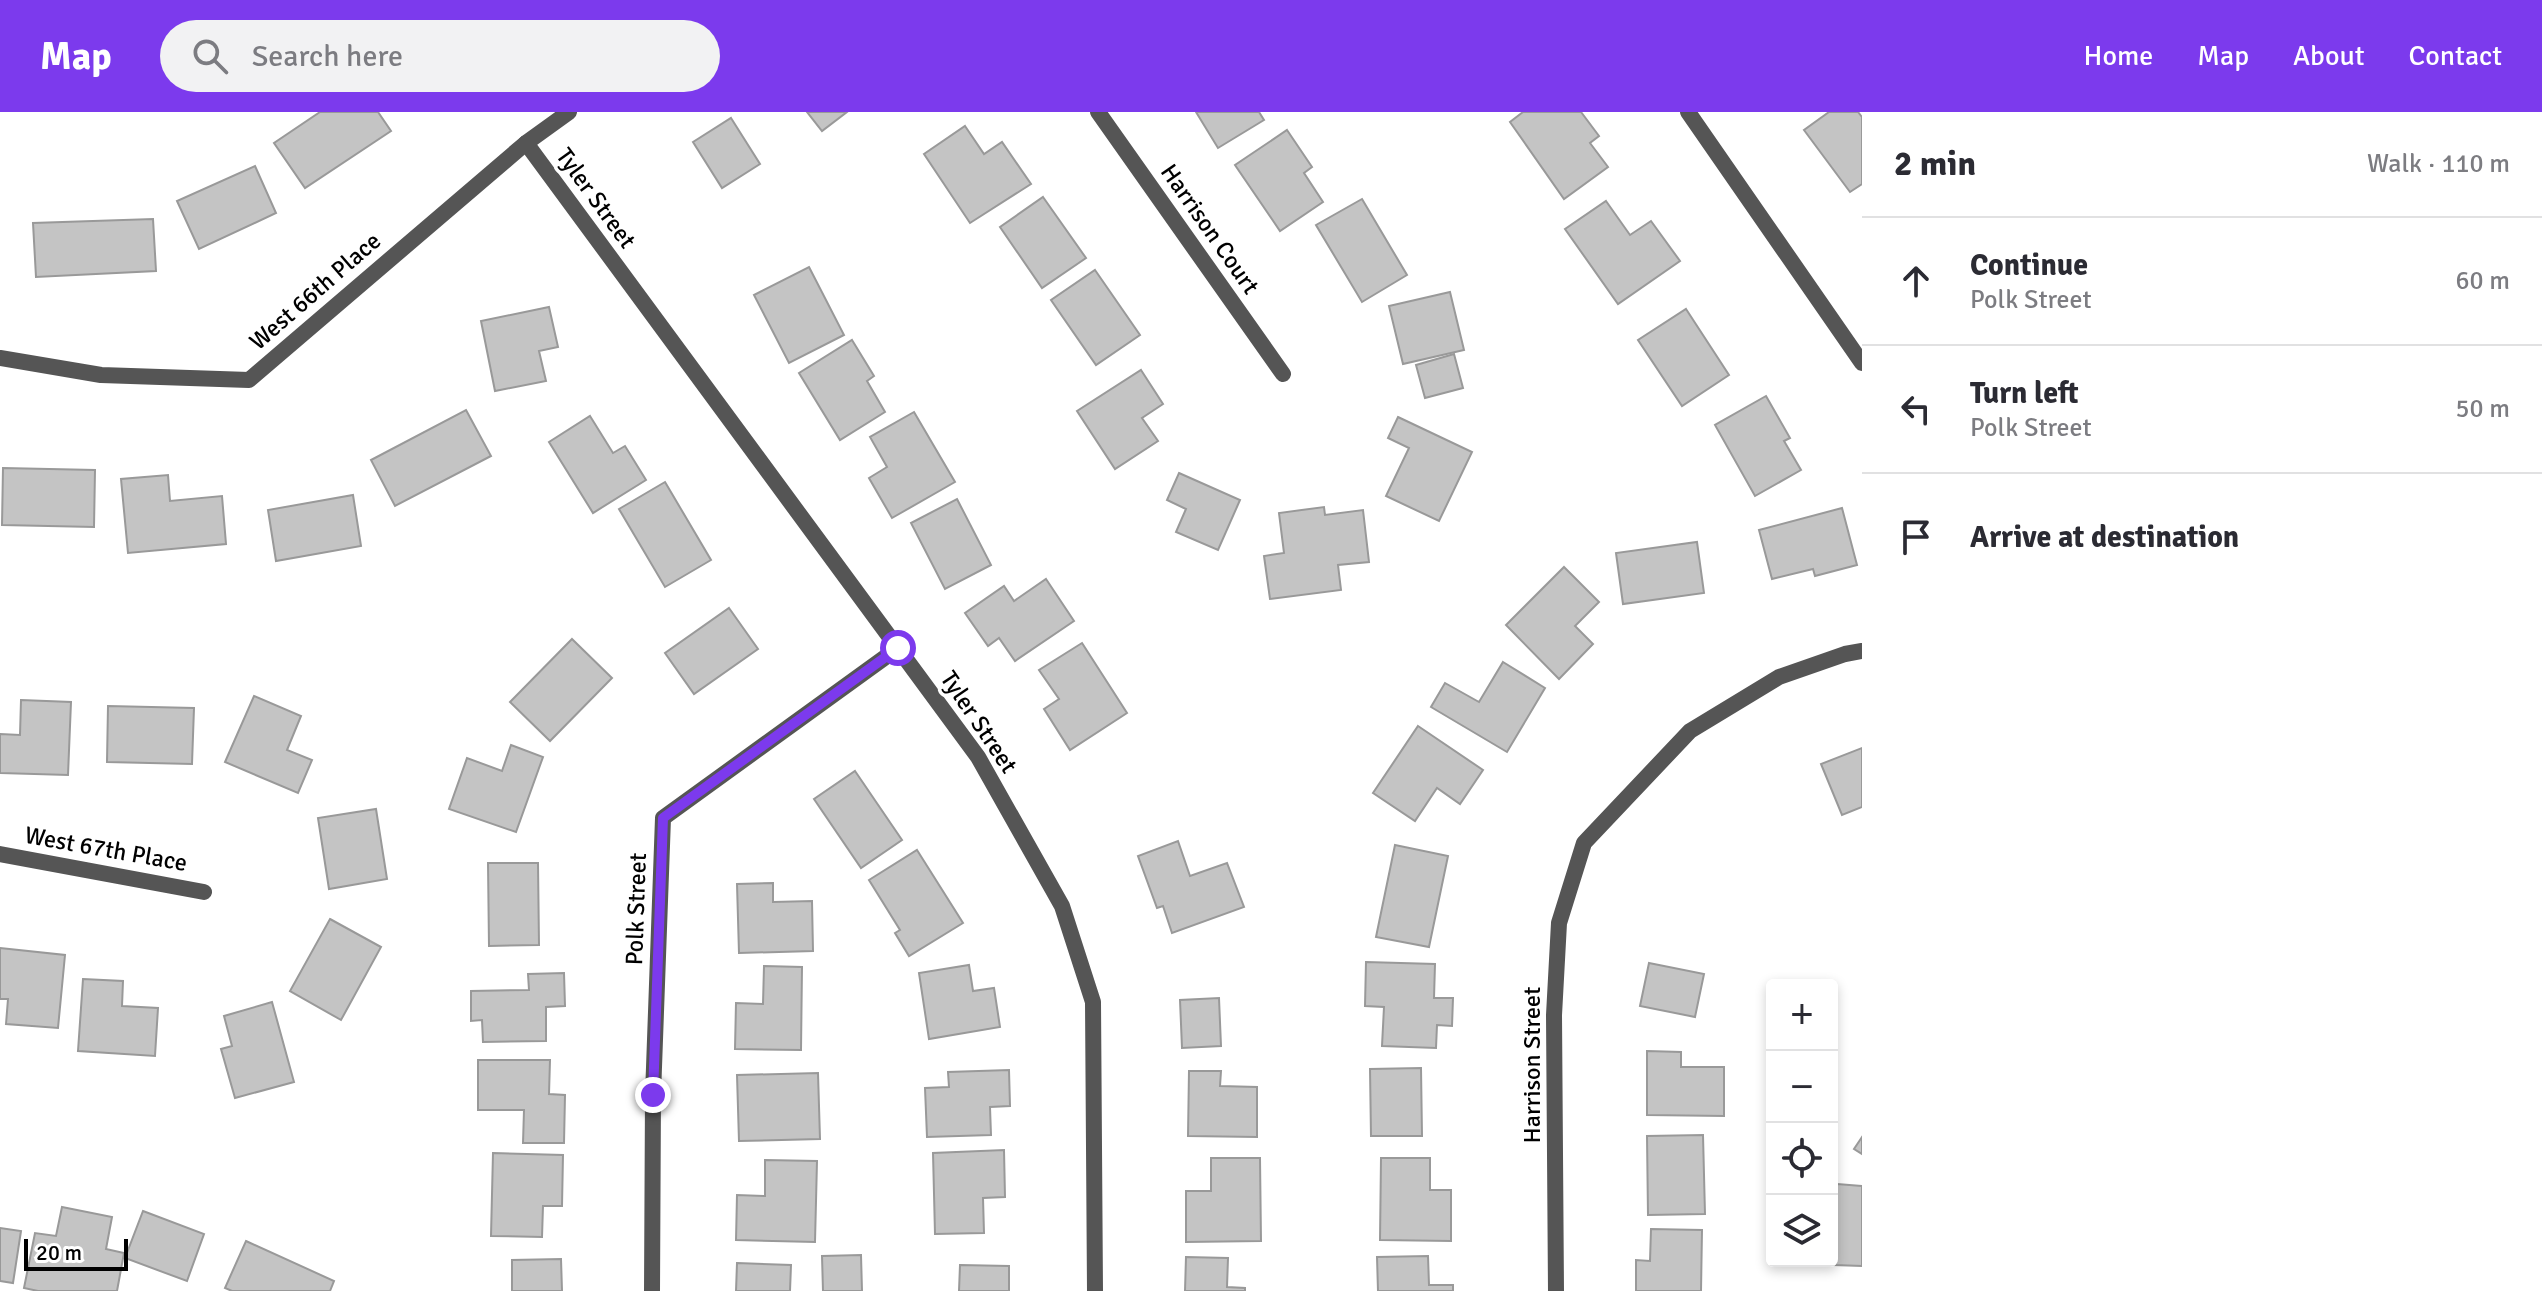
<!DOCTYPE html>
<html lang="en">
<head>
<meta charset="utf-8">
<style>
  :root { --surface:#fff; --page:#f2f2f3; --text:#2b2b33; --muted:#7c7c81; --line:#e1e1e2; --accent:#7c3aed }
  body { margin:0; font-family:Signika,sans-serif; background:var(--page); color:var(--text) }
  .controls { position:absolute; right:24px; bottom:24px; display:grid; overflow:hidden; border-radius:8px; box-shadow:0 4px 12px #0003 }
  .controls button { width:72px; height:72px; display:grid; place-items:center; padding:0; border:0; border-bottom:2px solid var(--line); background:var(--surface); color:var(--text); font:40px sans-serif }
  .scale { position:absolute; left:24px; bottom:20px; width:104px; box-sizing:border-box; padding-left:8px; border:4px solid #000; border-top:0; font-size:22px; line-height:28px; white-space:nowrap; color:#000; -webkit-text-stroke:6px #fff; paint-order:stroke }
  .stop { position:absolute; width:24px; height:24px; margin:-18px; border:6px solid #7c3aed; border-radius:50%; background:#fff }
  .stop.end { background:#7c3aed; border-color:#fff; box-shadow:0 2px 8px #0008 }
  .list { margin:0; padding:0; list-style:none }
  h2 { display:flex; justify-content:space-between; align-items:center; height:104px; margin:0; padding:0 32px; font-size:34px }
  h2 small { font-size:26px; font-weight:400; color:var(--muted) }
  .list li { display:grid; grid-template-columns:52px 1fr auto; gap:24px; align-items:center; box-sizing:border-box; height:128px; padding:0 32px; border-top:2px solid var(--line) }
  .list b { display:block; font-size:30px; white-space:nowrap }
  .list p { margin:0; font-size:26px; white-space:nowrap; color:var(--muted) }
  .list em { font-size:26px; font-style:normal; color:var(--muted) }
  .icon { flex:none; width:44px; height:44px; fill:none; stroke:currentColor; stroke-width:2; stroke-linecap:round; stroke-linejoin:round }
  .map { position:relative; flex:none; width:1862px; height:1179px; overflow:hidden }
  header { display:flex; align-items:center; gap:48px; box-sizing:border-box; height:112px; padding:0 40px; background:var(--accent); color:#fff }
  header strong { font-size:38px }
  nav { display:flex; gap:44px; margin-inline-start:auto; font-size:28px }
  .search { width:560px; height:72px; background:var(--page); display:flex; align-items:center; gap:20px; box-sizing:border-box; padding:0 28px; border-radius:44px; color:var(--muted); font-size:30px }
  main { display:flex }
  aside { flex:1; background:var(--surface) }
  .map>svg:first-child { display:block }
  .building { fill:#c4c4c4; stroke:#999; stroke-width:2 }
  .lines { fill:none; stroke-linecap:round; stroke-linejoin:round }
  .minor { stroke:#555; stroke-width:16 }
  .route { stroke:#7c3aed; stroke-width:10 }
  .labels { text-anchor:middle; stroke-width:7; stroke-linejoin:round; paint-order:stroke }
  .street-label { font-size:24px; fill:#000; stroke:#fff }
</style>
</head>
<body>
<header>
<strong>Map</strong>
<div class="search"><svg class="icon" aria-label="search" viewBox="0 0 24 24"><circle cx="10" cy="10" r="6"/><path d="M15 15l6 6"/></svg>Search here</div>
<nav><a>Home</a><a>Map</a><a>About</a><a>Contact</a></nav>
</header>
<main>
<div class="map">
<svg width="1862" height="1179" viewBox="0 0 1862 1179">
  <rect width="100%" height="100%" fill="#fff"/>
  <g class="building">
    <path d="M320,0H378L391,19L305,76L274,31Z"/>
    <path d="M807,0H847L822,19Z"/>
    <path d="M1196,0H1259L1264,8L1218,36Z"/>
    <path d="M1523,0H1581L1599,24L1590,31L1608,55L1564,87L1510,10Z"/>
    <path d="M1829,0H1858L1862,5V72L1850,80L1804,18Z"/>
    <path d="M731,6L760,52L722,76L693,30Z"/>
    <path d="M965,14L984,42L1002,30L1031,72L970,111L924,42Z"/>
    <path d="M1287,18L1312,55L1304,61L1323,90L1280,119L1235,53Z"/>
    <path d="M255,54L276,101L199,137L177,89Z"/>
    <path d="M1043,85L1086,146L1042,176L1000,115Z"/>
    <path d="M1362,87L1407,163L1362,190L1316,113Z"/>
    <path d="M1606,89L1630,123L1651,109L1680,149L1618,192L1565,117Z"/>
    <path d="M153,107L156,159L36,165L33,111Z"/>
    <path d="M809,155L844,223L789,251L754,183Z"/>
    <path d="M1095,158L1140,223L1096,253L1051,188Z"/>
    <path d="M1450,180L1464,238L1403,252L1389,194Z"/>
    <path d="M549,195L558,235L539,239L546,269L495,279L481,209Z"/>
    <path d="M1686,197L1729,263L1682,294L1638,228Z"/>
    <path d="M852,228L874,264L867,269L885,300L840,328L799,261Z"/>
    <path d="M1454,242L1463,276L1425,286L1416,253Z"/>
    <path d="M1141,258L1163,292L1142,306L1158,329L1115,357L1077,299Z"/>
    <path d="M1766,284L1790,326L1784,329L1801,358L1755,384L1715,313Z"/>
    <path d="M466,298L491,344L395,394L371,348Z"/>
    <path d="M914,300L955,370L892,406L869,366L887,355L870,325Z"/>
    <path d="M590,304L613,341L625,334L646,368L593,401L549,330Z"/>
    <path d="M1398,305L1472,340L1439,409L1386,384L1409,336L1388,326Z"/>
    <path d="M3,356L95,358L94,415L2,413Z"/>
    <path d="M1179,361L1240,388L1218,438L1176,420L1186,397L1167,388Z"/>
    <path d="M168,363L170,389L222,384L226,432L128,441L121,367Z"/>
    <path d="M665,370L711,448L665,475L619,397Z"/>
    <path d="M353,383L361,434L276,449L268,398Z"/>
    <path d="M957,387L991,453L945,477L911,411Z"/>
    <path d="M1324,395L1325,403L1363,398L1369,450L1338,453L1341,478L1270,487L1264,444L1284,441L1279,401Z"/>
    <path d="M1842,396L1857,453L1815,464L1813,457L1772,467L1759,418Z"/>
    <path d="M1697,430L1704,481L1623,492L1616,441Z"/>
    <path d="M1564,455L1599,490L1575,514L1593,532L1559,567L1506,513Z"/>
    <path d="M1046,467L1074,509L1015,549L999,526L988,534L965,501L1004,474L1014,489Z"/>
    <path d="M729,496L758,537L694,582L665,541Z"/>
    <path d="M572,527L612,566L550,629L510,590Z"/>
    <path d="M1082,531L1127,601L1070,638L1044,597L1059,587L1039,558Z"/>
    <path d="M1503,550L1545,576L1507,640L1431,595L1445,571L1479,590Z"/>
    <path d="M254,584L301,604L287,638L312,648L298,681L225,650Z"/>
    <path d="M21,588L71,590L68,663L0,661V622L20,623Z"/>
    <path d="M108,594L194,596L192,652L107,650Z"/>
    <path d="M1418,614L1483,658L1460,692L1437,676L1415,709L1373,681Z"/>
    <path d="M511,633L543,645L516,720L449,697L467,646L502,659Z"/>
    <path d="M1862,636V695L1842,703L1821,652Z"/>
    <path d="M855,659L902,728L861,756L814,687Z"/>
    <path d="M376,697L387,767L329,777L318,706Z"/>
    <path d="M1178,729L1190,764L1227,751L1244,795L1172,821L1163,794L1157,796L1138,744Z"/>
    <path d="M1395,733L1448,744L1429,835L1376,825Z"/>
    <path d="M917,738L963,811L909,844L895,821L900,818L869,768Z"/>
    <path d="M488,751H538L539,833L489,834Z"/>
    <path d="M773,771V790L812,789L813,839L739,841L737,772Z"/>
    <path d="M330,807L381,835L341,908L290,879Z"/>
    <path d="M0,836L65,843L58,916L6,912L8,887H0Z"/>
    <path d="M1366,850L1435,852L1434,886H1453L1452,914L1437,913L1436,936L1382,934L1384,895L1365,894Z"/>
    <path d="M1649,851L1704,862L1695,905L1640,894Z"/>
    <path d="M969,853L973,879L994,876L1000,915L929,927L919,861Z"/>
    <path d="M764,854L802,855L801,938L735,937L736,891L763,892Z"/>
    <path d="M564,861L565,894L546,895V929L483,930L482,908L471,909V879L529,878L528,862Z"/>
    <path d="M83,867L123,869L122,894L158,896L155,944L78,939Z"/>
    <path d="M1219,886L1221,934L1182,936L1180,888Z"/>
    <path d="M272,890L294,970L235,986L221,937L232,934L224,904Z"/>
    <path d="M1647,939L1681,940V955H1724V1004L1647,1003Z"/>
    <path d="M478,948H550L549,982L565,983L564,1031H523L524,998H478Z"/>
    <path d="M1421,956L1422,1024H1371L1370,957Z"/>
    <path d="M1009,958L1010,994L990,995L991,1023L927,1025L925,976L949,975L948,960Z"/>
    <path d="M1189,959H1221L1220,974L1257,975V1025L1188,1024Z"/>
    <path d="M818,961L820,1027L739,1029L737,963Z"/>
    <path d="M1703,1023L1705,1102L1648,1103L1647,1024Z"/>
    <path d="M1862,1025V1042L1854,1037Z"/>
    <path d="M1004,1038L1005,1085L983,1086L984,1121L935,1122L933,1041Z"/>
    <path d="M493,1041L563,1043L562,1094H543L542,1125L491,1124Z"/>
    <path d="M1211,1046H1260L1261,1129L1186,1130V1079H1211Z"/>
    <path d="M1381,1046H1430V1078H1451V1129L1380,1128Z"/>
    <path d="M765,1048L817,1049L815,1130L736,1128L737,1083L765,1084Z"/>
    <path d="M1837,1072L1862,1074V1154L1834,1153Z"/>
    <path d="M62,1095L112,1105L106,1137L124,1141L117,1179H38L24,1176L35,1121L56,1124Z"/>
    <path d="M143,1099L204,1122L187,1169L125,1146Z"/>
    <path d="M0,1116L21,1119L13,1171L0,1169Z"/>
    <path d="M1651,1117L1702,1118L1701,1179H1636V1148L1650,1149Z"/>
    <path d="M246,1129L334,1169L330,1179H232L225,1176Z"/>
    <path d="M861,1143L862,1179H823L822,1144Z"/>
    <path d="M1428,1144L1429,1173H1453V1179H1378L1377,1145Z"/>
    <path d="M1186,1145L1228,1146L1227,1175L1245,1176V1179H1185Z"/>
    <path d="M561,1147L562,1179H512V1148Z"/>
    <path d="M737,1151L791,1153L790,1179H736Z"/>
    <path d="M960,1153L1009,1154V1179H959Z"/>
  </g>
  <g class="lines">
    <g class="minor">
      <path d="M1098,0L1283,262"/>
      <path d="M1688,0L1862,251"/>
      <path d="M526,31L978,645L1062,794L1093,890L1095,1179"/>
      <path d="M0,246L101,263L249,268L526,31L569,0"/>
      <path d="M0,742L204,780"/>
      <path d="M652,1179L653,983L663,706L898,536"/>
      <path d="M1556,1179L1554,903L1559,811L1584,731L1690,619L1779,565L1845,542L1862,539"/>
    </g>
  </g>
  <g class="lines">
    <path class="route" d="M653,983L663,706L898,536"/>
  </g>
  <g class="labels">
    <g class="street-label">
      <text transform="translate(596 86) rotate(54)" y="8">Tyler Street</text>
      <text transform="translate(1210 117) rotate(55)" y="8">Harrison Court</text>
      <text transform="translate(315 179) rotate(-41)" y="8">West 66th Place</text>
      <text transform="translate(979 610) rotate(56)" y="8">Tyler Street</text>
      <text transform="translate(106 737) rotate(10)" y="8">West 67th Place</text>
      <text transform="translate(636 797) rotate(-88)" y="8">Polk Street</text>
      <text transform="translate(1532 953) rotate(-90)" y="8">Harrison Street</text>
    </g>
  </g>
</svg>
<div class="controls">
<button>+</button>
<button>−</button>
<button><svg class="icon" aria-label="locate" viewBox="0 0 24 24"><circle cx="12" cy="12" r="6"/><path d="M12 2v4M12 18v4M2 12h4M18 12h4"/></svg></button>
<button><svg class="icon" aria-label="layers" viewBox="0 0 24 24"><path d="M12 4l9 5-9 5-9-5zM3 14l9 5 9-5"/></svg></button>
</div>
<div class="scale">20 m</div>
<div class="stop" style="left:898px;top:536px"></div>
<div class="stop end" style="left:653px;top:983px"></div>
</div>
<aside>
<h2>2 min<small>Walk · 110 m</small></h2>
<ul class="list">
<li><svg class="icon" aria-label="ahead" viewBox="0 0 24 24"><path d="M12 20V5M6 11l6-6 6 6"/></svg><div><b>Continue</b><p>Polk Street</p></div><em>60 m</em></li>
<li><svg class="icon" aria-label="left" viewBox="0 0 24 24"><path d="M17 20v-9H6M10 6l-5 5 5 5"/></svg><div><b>Turn left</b><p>Polk Street</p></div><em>50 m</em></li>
<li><svg class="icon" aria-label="arrive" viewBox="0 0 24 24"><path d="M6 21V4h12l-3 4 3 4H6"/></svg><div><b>Arrive at destination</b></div></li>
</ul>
</aside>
</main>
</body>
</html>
